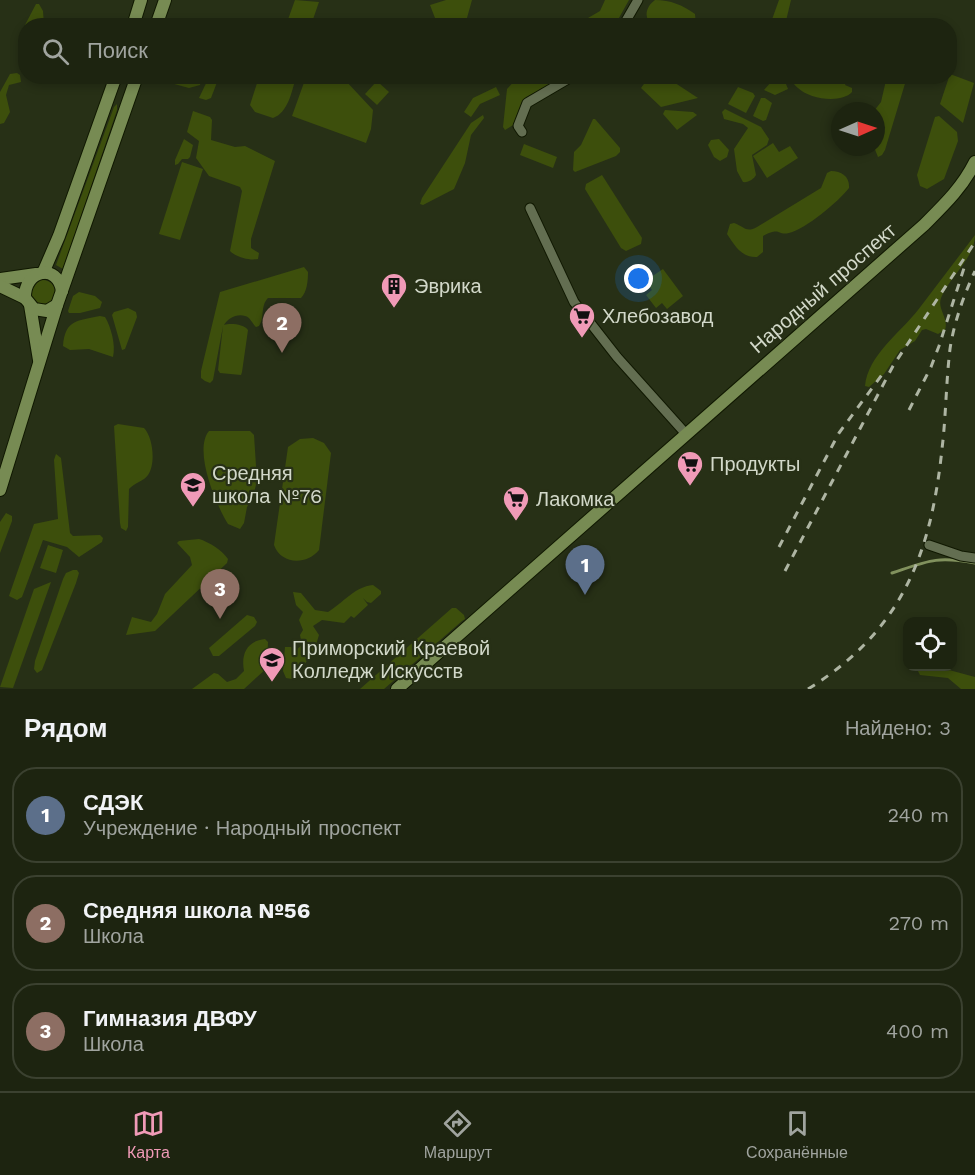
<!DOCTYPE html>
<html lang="ru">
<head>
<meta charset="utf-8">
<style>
  :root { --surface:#1d2410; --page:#2a301e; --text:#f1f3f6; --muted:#a0a49f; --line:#3b4130; --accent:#f09ab7 }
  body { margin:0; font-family:"Work Sans",sans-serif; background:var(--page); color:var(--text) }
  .controls { position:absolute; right:18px; bottom:18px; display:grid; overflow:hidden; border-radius:12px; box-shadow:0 3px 9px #0003 }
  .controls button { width:54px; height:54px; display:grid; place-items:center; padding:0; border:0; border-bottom:2px solid var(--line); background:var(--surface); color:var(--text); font:30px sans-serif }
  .compass { position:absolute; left:831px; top:102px; width:54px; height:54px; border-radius:50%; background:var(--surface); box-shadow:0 3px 9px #0003; rotate:87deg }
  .you { position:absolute; left:639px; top:279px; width:21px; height:21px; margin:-15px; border:4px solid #fff; border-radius:50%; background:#1a73e8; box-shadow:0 0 0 9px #1a73e833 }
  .badge { display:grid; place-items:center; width:39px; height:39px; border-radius:50%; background:var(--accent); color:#fff; font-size:20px; font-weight:700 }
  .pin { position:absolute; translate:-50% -50px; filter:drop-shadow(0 2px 3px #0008) }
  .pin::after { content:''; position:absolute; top:32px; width:21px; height:18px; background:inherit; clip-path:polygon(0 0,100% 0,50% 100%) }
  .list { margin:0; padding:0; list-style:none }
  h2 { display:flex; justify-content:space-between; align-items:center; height:78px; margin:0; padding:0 24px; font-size:26px }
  h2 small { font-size:20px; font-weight:400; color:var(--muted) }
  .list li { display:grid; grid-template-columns:39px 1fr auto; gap:18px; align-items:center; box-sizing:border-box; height:96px; margin:0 12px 12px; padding:0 12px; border:2px solid var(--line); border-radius:24px }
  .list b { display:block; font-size:22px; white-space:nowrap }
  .list p { margin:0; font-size:20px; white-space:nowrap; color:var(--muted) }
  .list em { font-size:20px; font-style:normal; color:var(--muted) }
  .icon { flex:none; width:33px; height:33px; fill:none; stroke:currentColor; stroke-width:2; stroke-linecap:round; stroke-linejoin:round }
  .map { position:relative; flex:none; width:975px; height:689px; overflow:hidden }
  .search { position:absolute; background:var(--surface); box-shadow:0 3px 9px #0003; left:18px; right:18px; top:18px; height:66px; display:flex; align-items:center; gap:15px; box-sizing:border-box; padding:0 21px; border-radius:24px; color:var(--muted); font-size:22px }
  .sheet { height:402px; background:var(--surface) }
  nav { display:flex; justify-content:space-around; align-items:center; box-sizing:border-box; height:84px; border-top:2px solid var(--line); background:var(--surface); font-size:16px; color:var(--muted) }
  nav a { display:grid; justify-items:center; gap:3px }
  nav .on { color:var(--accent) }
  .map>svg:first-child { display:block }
  .green { fill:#3d4f0c }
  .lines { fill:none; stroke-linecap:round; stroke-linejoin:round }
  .stream { stroke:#81915d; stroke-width:3 }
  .minor-casing { stroke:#101801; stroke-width:11 }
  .major-casing { stroke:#101801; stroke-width:14 }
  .minor { stroke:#636e51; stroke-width:9 }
  .major { stroke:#778b53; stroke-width:12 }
  .rail { stroke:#aeb5a3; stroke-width:3; stroke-dasharray:8 8; stroke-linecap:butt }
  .labels { text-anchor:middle; stroke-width:4.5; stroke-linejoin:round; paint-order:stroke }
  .poi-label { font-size:20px; fill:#d2d8c9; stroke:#273016; text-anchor:start }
  .street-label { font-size:20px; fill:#d2d8c9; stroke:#273016 }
</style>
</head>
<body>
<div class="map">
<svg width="975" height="689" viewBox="0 0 975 689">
  <rect width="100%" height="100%" fill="#273016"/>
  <g class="green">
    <path d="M295,0L319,2L311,25H286Z"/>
    <path d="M446,0H472L465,25H436L434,23L435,18L430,5Z"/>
    <path d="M605,0H629L615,25H583L588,18L600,11Z"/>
    <path d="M655,0C671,0 682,5 695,14L696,25C685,26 668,29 657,26C642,21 645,7 655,0Z"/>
    <path d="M779,0H791L785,25H770Z"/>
    <path d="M36,4H39L43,11L44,25L26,26L25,51L22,47L25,25Z"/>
    <path d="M17,73L20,75L21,82L9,85L6,95L10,112L4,123L0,124V92L10,74Z"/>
    <path d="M950,74L974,83L963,123L940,104Z"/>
    <path d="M163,76H201L202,77L200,85L189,88L163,81Z"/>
    <path d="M887,76L907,77L885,150L882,155L878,157L874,147H876V111H874L881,102Z"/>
    <path d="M209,77H219L211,98L206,100L199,98Z"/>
    <path d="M268,77H296C292,91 288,113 273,118L255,112L250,105L258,80H265Z"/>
    <path d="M306,77H344L345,80L373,110L371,129L366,143L292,116Z"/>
    <path d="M536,77H564L526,97L522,102L513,125L505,130L503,127L507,89L515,80Z"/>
    <path d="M649,77H666L698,98L661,107L641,88Z"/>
    <path d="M784,77H850L847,79L845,85L852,88V92C841,104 809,99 798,88C792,83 792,79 784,77Z"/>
    <path d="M377,81L389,92L377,105L365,94Z"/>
    <path d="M776,81L786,84L788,89L775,95L764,90L771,82Z"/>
    <path d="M496,87L500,95L480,104L471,117L464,112L473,98Z"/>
    <path d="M738,87L753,93L755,96L746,113L728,104Z"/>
    <path d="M761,98H765L772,103L766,120L763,121L753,116Z"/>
    <path d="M117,104V110L63,269L56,265L114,107Z"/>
    <path d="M725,109L761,127L769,139L767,145L752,155L756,175C754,179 748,183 743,182L737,171L734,149L748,128L743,124L724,119L722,112Z"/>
    <path d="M665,110L693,112L697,115L677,130L663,114Z"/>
    <path d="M193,111L210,117L212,120L211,140L235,147L245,146L275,161L251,239V248L259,253L258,259C250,261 236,257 230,251L242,191L240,187L209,176L196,158L199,141L187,132Z"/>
    <path d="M483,115L484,118L471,135L465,163L454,189L423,205L420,204L422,198L471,123Z"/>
    <path d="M939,116L957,132L958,141L944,179L927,189L920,186L917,175L935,117Z"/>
    <path d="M593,119H595L620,148V152L616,156L575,172L573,170L574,152L581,145Z"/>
    <path d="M184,139L193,145L190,157L188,159H182L178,164L175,165V160Z"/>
    <path d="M719,139L729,150L727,157L720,161L714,157L708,145L711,140Z"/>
    <path d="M773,143L779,152L790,146L798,158L767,178L753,156Z"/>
    <path d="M524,144L557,157L553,168L520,155Z"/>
    <path d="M182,162L203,169L180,240L159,234Z"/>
    <path d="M831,171C842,171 850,177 849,188C838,202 806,229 789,233C777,236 781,226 763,236V252L757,257C742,258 735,246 727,234L730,224L734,223C745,227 746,233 757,227L821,188L827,173Z"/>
    <path d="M602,175L642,238L641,244L626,251L621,248L585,189L586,184Z"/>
    <path d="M975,235C975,258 950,276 941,298C937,309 949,318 945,330L938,334L926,329L922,330L915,341L900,350L884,374L869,387L865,386C868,355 900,333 918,310C937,285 956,260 975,235Z"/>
    <path d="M304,267L308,272C308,281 307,292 301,298H268C260,306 265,318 259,326L256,327C252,323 250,317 245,316C237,313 227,319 224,325C230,323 244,324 248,330L242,372L241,375L220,373L218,370L223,326L213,380L210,383L205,381L201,378V371L220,292Z"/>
    <path d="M663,269L683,296L667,309L662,303L656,308L646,295L652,290L645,281Z"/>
    <circle cx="43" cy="292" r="12"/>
    <path d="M79,292L95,296L102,302L100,308L80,313H69L68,311L73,296Z"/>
    <path d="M128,308L136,312L137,317L125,349L122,350L112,315L114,312Z"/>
    <path d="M100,316L105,317C111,327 116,345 113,357L89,349L70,350L63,346C65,319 78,321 100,316Z"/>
    <path d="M118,424L144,428C153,437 156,464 148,475C144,481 134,483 129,489L128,527L126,531L121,528L120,523L114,426Z"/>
    <path d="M209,431H250L254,435L257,481L252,500L247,507L244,523L240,529L228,524C216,505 193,450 209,431Z"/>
    <path d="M313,438L324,443L331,453L319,550C307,565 281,565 274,545L288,447L300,439Z"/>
    <path d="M56,454L61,458L70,533L73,536L100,535L103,538L102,542L79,557L67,547L43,540L22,597L17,600L9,596L10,593L34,524L58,519L54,460Z"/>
    <path d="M6,513L12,516V521L0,553V522Z"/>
    <path d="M199,539C209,542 222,550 228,559L227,563L155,631L126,635L132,617L151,622L157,614L165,594L192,565L190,557L177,543L179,541Z"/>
    <path d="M48,545L63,550L56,573L40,568Z"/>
    <path d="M73,570H77L79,573L76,583L42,670L37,673L34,669L35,661L63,579L66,573Z"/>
    <path d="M51,582L13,688L0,687L34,589Z"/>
    <path d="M373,585L381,591V594L371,603L367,602L363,598L368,605L354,618L351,616L344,623L322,620L313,626L319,635C315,651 304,667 292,679L286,678L283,671L285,647H291L296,650L302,645L300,635L303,630L299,620L303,612L296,605L293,592L301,593L315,610L328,612C343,603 354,587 373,585Z"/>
    <path d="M452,608H456L464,615L465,619L462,621L384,689H360Z"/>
    <path d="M247,615L254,617L257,622L255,626L219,656H213L209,648Z"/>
    <path d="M265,639L268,642L267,668L244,689H192L214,673L218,674L227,682L236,679L244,671C241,655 246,641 265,639Z"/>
    <path d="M916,667H938L975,677V689H961L948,678L920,675Z"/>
  </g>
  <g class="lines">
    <path class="stream" d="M892,573C928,561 936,556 975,563"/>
    <g class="minor-casing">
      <g id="minor">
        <path d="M623,26L638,0"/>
        <path d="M522,132L518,126L527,103L573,76"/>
        <path d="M530,208L574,302L617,357L686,434"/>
        <path d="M929,545L961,556L975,558"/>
      </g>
    </g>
    <g class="major-casing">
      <g id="major">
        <path d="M133,26L141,0"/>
        <path d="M156,26L165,0"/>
        <path d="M43,273L59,236L116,76"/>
        <path d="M0,279L36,274"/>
        <path d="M0,286L25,298"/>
        <path d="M30,305L39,360"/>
        <path d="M57,305L47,311L34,309L25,298C24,269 58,263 62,291"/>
        <path d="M0,490L57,305L137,76"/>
        <path d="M397,689L924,225C944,205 962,188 975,162"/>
      </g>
    </g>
    <use href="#minor" class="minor"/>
    <use href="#major" class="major"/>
    <g class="rail">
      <path d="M909,410L931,367L939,346L965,265"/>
      <path d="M779,547L839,433L884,372"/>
      <path d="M785,571L893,366L975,242"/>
      <path d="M808,689C902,631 931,554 942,449C946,416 946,382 950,349C954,322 964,295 975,271"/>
    </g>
  </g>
  <defs>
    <g id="building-pin" transform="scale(1.35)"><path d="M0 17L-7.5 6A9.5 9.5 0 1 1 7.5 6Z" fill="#f09ab7" stroke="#273016"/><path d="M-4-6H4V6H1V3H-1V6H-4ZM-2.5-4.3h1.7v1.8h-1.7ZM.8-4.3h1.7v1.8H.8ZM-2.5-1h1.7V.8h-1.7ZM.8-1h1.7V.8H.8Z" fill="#111"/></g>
    <g id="supermarket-pin" transform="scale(1.35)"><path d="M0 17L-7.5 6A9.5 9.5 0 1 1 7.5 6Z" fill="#f09ab7" stroke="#273016"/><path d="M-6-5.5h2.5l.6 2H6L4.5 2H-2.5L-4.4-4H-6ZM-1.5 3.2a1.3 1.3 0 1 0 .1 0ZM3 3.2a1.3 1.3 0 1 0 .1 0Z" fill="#111"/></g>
    <g id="school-pin" transform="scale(1.35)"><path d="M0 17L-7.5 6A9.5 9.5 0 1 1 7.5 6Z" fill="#f09ab7" stroke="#273016"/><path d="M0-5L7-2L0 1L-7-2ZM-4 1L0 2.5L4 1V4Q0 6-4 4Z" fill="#111"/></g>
    <g id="university-pin" transform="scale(1.35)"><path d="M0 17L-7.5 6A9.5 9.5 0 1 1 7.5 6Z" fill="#f09ab7" stroke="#273016"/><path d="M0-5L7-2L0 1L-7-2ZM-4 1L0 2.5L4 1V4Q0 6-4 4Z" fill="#111"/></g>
  </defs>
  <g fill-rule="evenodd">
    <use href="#building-pin" x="394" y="286"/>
    <use href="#supermarket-pin" x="582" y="316"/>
    <use href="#supermarket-pin" x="690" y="464"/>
    <use href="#school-pin" x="193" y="485"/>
    <use href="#supermarket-pin" x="516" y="499"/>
    <use href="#university-pin" x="272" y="660"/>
  </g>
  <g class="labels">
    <g class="poi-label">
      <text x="414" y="293">Эврика</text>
      <text x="602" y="323">Хлебозавод</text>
      <text x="710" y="471">Продукты</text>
      <text x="212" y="480">Средняя<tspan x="212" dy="23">школа №76</tspan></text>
      <text x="536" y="506">Лакомка</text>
      <text x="292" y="655">Приморский Краевой<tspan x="292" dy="23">Колледж Искусств</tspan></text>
    </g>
    <g class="street-label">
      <text transform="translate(823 288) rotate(-41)" y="7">Народный проспект</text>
    </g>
  </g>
</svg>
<div class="controls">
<button><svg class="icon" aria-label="locate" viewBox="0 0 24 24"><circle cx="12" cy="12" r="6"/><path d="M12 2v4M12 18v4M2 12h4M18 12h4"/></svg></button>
</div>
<svg class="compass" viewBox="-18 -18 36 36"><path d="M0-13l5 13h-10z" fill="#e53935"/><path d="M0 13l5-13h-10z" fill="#a0a49f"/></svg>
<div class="you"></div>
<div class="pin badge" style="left:585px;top:595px;background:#5c6f8a">1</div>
<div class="pin badge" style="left:282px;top:353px;background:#8d6e63">2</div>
<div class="pin badge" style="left:220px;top:619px;background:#8d6e63">3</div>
<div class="search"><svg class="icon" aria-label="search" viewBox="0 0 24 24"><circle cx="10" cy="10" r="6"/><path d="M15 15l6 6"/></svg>Поиск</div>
</div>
<section class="sheet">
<h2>Рядом<small>Найдено: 3</small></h2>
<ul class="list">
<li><span class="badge" style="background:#5c6f8a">1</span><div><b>СДЭК</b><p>Учреждение · Народный проспект</p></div><em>240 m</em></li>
<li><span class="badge" style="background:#8d6e63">2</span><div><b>Средняя школа №56</b><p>Школа</p></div><em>270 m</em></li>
<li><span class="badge" style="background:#8d6e63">3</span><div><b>Гимназия ДВФУ</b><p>Школа</p></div><em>400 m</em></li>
</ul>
</section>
<nav>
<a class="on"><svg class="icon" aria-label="map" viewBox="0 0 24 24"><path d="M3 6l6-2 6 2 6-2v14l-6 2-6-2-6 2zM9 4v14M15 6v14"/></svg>Карта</a>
<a><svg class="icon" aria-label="directions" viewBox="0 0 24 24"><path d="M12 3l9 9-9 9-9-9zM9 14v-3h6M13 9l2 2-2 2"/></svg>Маршрут</a>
<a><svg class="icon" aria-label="saved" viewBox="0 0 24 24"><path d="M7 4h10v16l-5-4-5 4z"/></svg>Сохранённые</a>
</nav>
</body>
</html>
